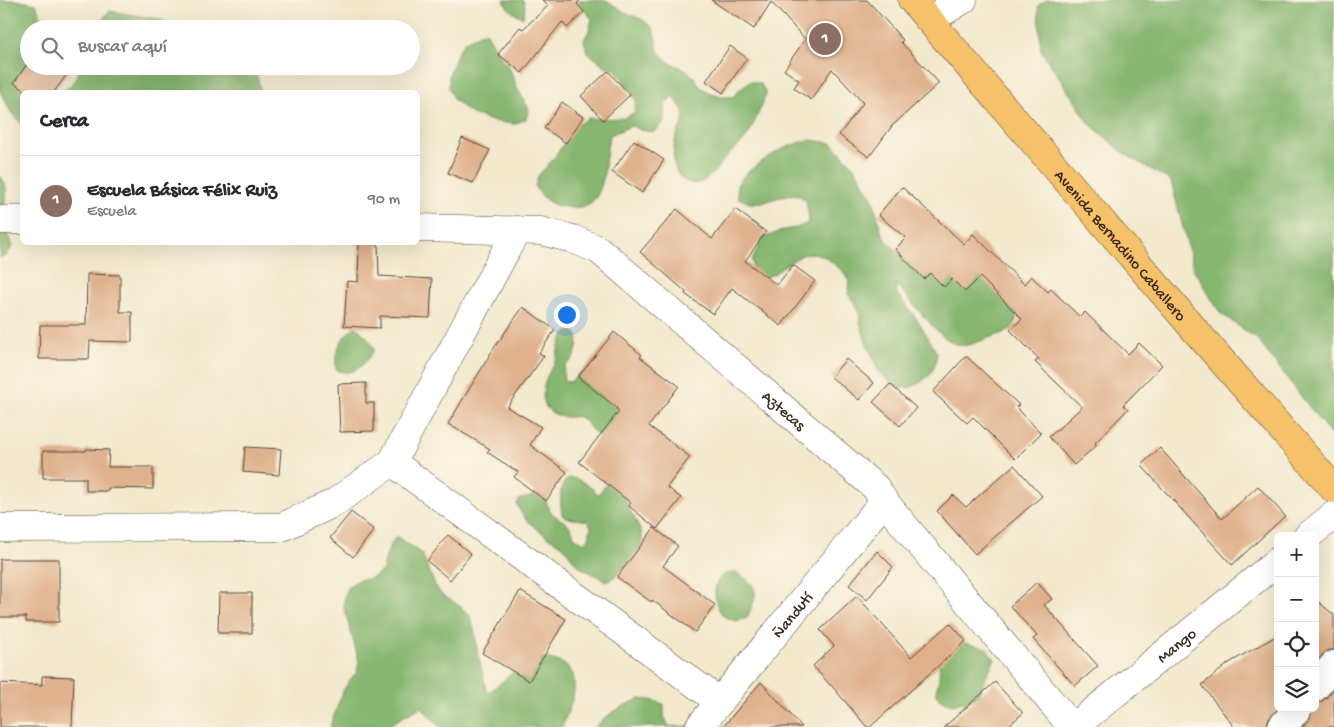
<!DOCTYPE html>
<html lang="es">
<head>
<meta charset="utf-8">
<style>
  :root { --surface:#fff; --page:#f7f7f7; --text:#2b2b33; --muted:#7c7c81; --line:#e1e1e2; --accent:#b5179e }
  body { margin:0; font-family:"Gochi Hand",sans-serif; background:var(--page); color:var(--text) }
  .controls { position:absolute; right:15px; bottom:15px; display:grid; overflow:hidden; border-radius:8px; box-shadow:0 5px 20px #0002 }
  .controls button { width:45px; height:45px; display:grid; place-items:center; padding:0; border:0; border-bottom:1px solid var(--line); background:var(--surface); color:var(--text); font:25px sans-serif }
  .you { position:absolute; left:566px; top:314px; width:18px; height:18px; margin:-12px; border:4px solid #fff; border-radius:50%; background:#1a73e8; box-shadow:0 0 0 8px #1a73e833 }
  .badge { display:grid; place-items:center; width:32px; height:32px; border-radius:50%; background:var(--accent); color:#fff; font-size:16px; font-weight:700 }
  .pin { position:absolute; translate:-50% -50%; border:2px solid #fff; box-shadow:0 1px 5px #0006 }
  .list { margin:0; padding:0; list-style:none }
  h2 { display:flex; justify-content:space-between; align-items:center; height:65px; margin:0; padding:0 20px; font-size:21px }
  h2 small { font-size:16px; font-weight:400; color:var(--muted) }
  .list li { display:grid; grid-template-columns:32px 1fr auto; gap:15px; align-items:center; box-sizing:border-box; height:90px; padding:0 20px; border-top:1px solid var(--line) }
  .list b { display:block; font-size:19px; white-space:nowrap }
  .list p { margin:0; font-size:16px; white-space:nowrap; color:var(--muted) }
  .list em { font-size:16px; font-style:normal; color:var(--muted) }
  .icon { flex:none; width:28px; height:28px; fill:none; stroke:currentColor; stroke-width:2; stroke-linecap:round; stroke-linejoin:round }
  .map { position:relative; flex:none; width:1334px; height:727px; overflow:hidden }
  .search { position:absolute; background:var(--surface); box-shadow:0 5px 20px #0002; left:20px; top:20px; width:400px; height:55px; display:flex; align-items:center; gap:12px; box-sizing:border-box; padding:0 18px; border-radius:28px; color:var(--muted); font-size:19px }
  .panel { position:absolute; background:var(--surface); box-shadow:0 5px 20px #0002; left:20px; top:90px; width:400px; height:155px; border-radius:8px }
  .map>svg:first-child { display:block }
  .forest { fill:#86b66f; stroke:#607046 }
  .building { fill:#dfb18c }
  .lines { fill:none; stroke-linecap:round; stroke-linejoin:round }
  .minor-casing { stroke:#564738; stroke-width:29 }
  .major-casing { stroke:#564738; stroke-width:29 }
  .minor { stroke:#fff; stroke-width:28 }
  .major { stroke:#f5c16b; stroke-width:28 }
  .labels { text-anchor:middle; stroke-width:4.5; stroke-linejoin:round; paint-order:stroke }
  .street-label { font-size:16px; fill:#3b2a1e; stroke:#fcf5e5 }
</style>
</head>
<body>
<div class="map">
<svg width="1334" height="727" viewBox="0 0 1334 727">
  <rect width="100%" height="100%" fill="#fcf5e5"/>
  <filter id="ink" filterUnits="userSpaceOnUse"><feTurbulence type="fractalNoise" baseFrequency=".02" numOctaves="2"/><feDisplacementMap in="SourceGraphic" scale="10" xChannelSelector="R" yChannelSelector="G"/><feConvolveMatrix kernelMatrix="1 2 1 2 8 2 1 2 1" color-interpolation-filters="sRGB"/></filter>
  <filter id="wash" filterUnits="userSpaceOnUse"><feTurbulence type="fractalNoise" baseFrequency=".0096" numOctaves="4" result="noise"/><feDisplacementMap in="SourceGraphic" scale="20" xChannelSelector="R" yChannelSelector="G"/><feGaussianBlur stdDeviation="1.12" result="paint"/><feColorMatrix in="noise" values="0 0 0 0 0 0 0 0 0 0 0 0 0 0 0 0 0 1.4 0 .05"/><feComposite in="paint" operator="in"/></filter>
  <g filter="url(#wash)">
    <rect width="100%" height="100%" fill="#f2e9cd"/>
    <g class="forest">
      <path d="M0,0H15L36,4L45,25L42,29H29V66L27,92H28H22V124L11,112L0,92Z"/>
      <path d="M504,0H523L525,6L523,18C515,13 506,9 504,0Z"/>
      <path d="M576,0H606L622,11L643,20L653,28L658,51L665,60L686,70L694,77L700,87L710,93L721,97H733L740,89L750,81L761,84L766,94C761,107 756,120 749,133C745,142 736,147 728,155C718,165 706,190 687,182C671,174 672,152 676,137C678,131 684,122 684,116C683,108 677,102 673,96L665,104C666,119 665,124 653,132L642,130L631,126L610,135C601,162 612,214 566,207C550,205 544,200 535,187L538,176L555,157L569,135L578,125L588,118L600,119L624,118L634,113L636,100L623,80L616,70L605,66L587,52L584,40L589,31L592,19Z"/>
      <path d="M1046,0H1334V439L1257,339L1220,313L1194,270L1171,181L1125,154L1090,124L1041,50L1038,6Z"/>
      <path d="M109,11L160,19L181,29H96Z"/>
      <path d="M486,31L501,58L509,66L517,88L529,109L526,119L514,124L492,121L470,113L453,99L449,88V75L458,52L465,41Z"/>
      <path d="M81,66H250L256,73L261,92H63C70,87 79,76 81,66Z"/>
      <path d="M810,140L832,143L854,167L873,199L881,231L887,241L895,249L907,256L965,267L996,283L1017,315C1016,318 1015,324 1013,326C1008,333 996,335 989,338C979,341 969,347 959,345C939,341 911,298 895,284L897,294L919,322L937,353L935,365L930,375L921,382L911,387L899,388L889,381L879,372L864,336L860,322L859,310L848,294L849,282L843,271L825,257L815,253L804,254L782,267L774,274L763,278L754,272L752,260L763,238L784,230L796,228L808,223V212L806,200L796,194L783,196L761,203H750L738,198C738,195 737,189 737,186C741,173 775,152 787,147C795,144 802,142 810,140Z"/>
      <path d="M0,176C7,183 8,193 5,202C4,207 1,211 2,217C3,227 9,237 13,246L6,256L0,258Z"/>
      <path d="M356,327C364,334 371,340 374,350C367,363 351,379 336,369C334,353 341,335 356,327Z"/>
      <path d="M572,331L577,334C579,343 577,355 570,362C569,363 567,363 566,364C563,369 563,376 564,381L570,382L583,370L588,368L618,407L619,425L605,437C591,435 591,425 581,418C576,415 571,418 566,417C559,417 549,412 546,407C540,398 544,381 549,373C551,368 554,365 556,359C558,352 559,343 563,337C565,333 568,332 572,331Z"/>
      <path d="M569,478C581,478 589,486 598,494L606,485L612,483L622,488L628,507L634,517L642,534V540L638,551L631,560L610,581H605C598,574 587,573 579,566C573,561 569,553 564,547C561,544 555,542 551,539C538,530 522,520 517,504L520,499C527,498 535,495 541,496C548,498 546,507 551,512C556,518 566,521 570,527C572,530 574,535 575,538L585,543L589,538L591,526L587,521L567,518L562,515C561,503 557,485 569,478Z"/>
      <path d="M396,536L422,554L435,585L441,594L461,607L470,616L474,629L478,654L487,693C499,686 505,678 515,671C521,667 529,663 536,660C543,657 551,659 559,662C588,673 569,707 562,727H440L421,707L385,727H330L342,693L349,681L357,672L359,661L344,608V597L349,586L358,580L372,578L383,570C385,557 389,547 396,536Z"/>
      <path d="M736,573C762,587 757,594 747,618L736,621C733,620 728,619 725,617C714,608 710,583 724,575C727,573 733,573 736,573Z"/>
      <path d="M961,643C970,643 978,647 987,648L989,653L995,659L986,676L979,694L975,698L969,701L952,704L941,700L938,696L936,691L939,679L940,654Z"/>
      <path d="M639,699L651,700L664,704V716L669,727L693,726L695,727H595C607,714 623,706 639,699Z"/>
    </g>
    <g id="blocks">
      <g class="building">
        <path d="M542,0H580L577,4L584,12L567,28L562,22L522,73L498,54L520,27L523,29L548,6Z"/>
        <path d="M711,0H867L903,40L901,42L939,83L892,126L869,157L839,135L863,103L832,69L811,100L794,88L799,80L784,70L805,39L771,2L754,29Z"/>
        <path d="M730,46L747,58L723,93L706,81Z"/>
        <path d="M29,61V66H73L54,92H27L14,83Z"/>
        <path d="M608,71L630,95L603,120L581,96Z"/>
        <path d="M562,102L583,117L566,143L544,128Z"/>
        <path d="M462,138L490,150L473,183L448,173Z"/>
        <path d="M634,140L664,160L642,193L612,172Z"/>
        <path d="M902,187L964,244L973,234L1024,284L1031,276L1048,292L1051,289L1080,317L1085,312L1128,354L1139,343L1162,365L1123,405L1128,409L1095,443L1097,445L1074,465L1049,437L1082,407L1035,362L1039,359L1010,330L1022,319L980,277L965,292L952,279L944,287L930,273L924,279L895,249L906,238L878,215Z"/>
        <path d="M677,209L712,239L735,209L766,232L745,261L777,285L793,265L815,281L781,326L732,288L713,314L685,294L686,292L640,252Z"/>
        <path d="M359,242H378L379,276L432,279L430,318L380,316V328L344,326L347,281L358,282Z"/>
        <path d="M87,274L120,275V312H132V342L90,341L89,359H39L40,325H86Z"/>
        <path d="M523,307L555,330L539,353L544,356L507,407L541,427L530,445L567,472L546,501L514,477L518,472L487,452L490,449L448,424L494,348Z"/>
        <path d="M614,332L642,355L640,357L679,386L649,426L690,457L667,487L681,498L657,529L629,506L631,503L579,462L619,411L616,409L617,408L578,377Z"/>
        <path d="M966,356L1019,405L1016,407L1041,433L1015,459L973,417L967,423L933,392Z"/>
        <path d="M846,359L874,383L859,400L831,377Z"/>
        <path d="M366,383V403H374V431L340,432L338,384Z"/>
        <path d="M890,384L916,408L900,426L873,402Z"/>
        <path d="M245,447L281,449L279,475L243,472Z"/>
        <path d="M1160,448L1222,519L1258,486L1285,516L1232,565L1141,465Z"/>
        <path d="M86,449L109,450L108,467H153V489L108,488V491H86V478H43V451H86Z"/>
        <path d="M1014,465L1042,496L975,554L937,511L953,495L966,507Z"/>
        <path d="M351,512L374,530L353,557L330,538Z"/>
        <path d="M654,528L678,546L663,566L715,605L695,632L652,600L651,602L617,577Z"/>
        <path d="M448,535L471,554L450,580L427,561Z"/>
        <path d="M877,551L893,567L867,600L849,585Z"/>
        <path d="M0,559H59V622H26V617H0Z"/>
        <path d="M1037,582L1052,599L1044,605L1098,666L1075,686L1033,639L1037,636L1010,606Z"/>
        <path d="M520,591L566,619L529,681L482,653Z"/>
        <path d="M219,593H252V633H218Z"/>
        <path d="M857,596L911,657L950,623L966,641L870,727H867L831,685H830L813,666L834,646L820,630Z"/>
        <path d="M1315,599L1334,615V650H1328L1323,654L1315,663Z"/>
        <path d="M1278,635V708L1270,717L1267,724V727H1234L1202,685L1229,663Z"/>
        <path d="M42,676L74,677L72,727H0V683L42,685Z"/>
        <path d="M761,682L802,727H723Z"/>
        <path d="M995,682L1023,713L1007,727H944Z"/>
        <path d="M1334,689V727H1302L1310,718L1313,708H1315V702H1321L1326,698Z"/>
      </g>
    </g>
  </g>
  <g filter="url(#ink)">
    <use href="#blocks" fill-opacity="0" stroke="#564738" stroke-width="1"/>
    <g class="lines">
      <g class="minor-casing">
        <g id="minor">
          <path d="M929,20L963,0"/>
          <path d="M0,220H22"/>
          <path id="s1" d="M418,228L541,231L573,239L599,250L876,488L884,501L1072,727"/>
          <path d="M392,462L720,702"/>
          <path d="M0,528L282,527L334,503L392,462L517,230"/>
          <path d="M1308,536L1334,515"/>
          <path d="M1315,687L1334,665"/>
          <path id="s2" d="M699,727L884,501"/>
          <path id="s3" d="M1074,727L1278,561"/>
          <path d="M1282,727L1298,708"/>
        </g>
      </g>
      <g class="major-casing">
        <g id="major">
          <path id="s4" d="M912,0L1194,329L1334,489"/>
        </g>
      </g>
      <use href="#minor" class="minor"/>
      <use href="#major" class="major"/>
    </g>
  </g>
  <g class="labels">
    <g class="street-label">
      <text dy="6" stroke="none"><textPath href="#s4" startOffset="322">Avenida Bernadino Caballero</textPath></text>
      <text dy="6" stroke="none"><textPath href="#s1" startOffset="429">Aztecas</textPath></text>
      <text dy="6" stroke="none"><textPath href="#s2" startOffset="146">Ñandutí</textPath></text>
      <text dy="6" stroke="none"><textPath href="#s3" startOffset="131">Mango</textPath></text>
    </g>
  </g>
</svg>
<div class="controls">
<button>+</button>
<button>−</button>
<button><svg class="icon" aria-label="locate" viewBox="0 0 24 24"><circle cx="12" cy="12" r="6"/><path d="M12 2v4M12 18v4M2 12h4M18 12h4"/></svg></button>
<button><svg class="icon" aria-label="layers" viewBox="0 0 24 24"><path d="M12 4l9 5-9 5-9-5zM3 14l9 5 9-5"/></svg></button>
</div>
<div class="you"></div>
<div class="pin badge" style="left:825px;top:39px;background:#8d6e63">1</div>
<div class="search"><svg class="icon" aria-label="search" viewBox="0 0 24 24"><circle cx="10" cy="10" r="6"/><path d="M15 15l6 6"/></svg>Buscar aquí</div>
<section class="panel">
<h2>Cerca<small></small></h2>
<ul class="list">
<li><span class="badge" style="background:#8d6e63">1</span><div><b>Escuela Básica Félix Ruiz</b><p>Escuela</p></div><em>90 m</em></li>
</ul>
</section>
</div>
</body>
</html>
